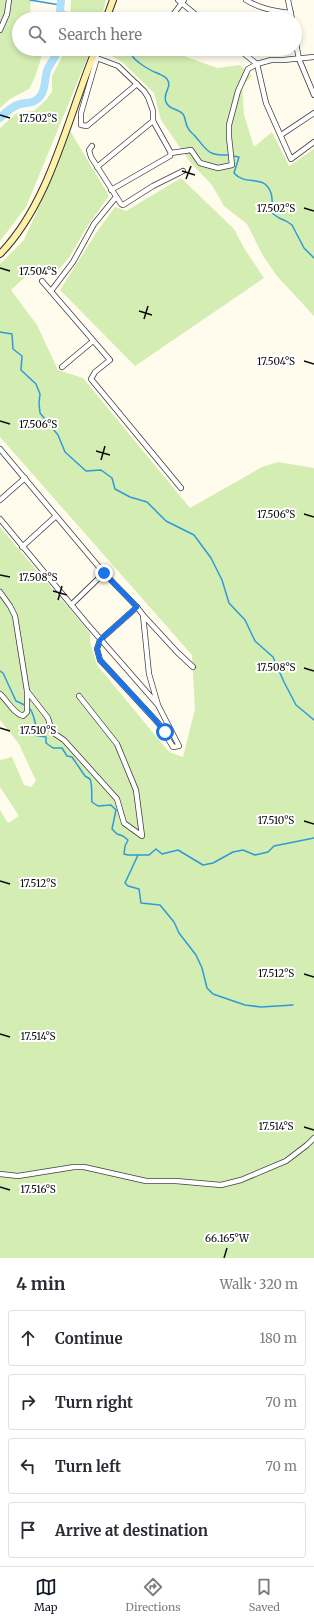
<!DOCTYPE html>
<html lang="en">
<head>
<meta charset="utf-8">
<style>
  :root { --surface:#fff; --page:#f2f2f3; --text:#2b2b33; --muted:#7c7c81; --line:#e1e1e2; --accent:#111827 }
  body { margin:0; font-family:Merriweather,serif; background:var(--page); color:var(--text) }
  .stop { position:absolute; width:12px; height:12px; margin:-9px; border:3px solid #1a73e8; border-radius:50%; background:#fff }
  .stop.end { background:#1a73e8; border-color:#fff; box-shadow:0 1px 4px #0008 }
  .list { margin:0; padding:0; list-style:none }
  h2 { display:flex; justify-content:space-between; align-items:center; height:52px; margin:0; padding:0 16px; font-size:17px }
  h2 small { font-size:13px; font-weight:400; color:var(--muted) }
  .list li { display:grid; grid-template-columns:26px 1fr auto; gap:12px; align-items:center; box-sizing:border-box; height:56px; margin:0 8px 8px; padding:0 8px; border:1px solid var(--line); border-radius:4px }
  .list b { display:block; font-size:15px; white-space:nowrap }
  .list em { font-size:13px; font-style:normal; color:var(--muted) }
  .icon { flex:none; width:22px; height:22px; fill:none; stroke:currentColor; stroke-width:2; stroke-linecap:round; stroke-linejoin:round }
  .map { position:relative; flex:none; width:314px; height:1258px; overflow:hidden }
  .search { position:absolute; background:var(--surface); box-shadow:0 2px 6px #0003; left:12px; right:12px; top:12px; height:44px; display:flex; align-items:center; gap:10px; box-sizing:border-box; padding:0 14px; border-radius:22px; color:var(--muted); font-size:15px }
  .sheet { height:308px; background:var(--surface) }
  nav { display:flex; justify-content:space-around; align-items:center; box-sizing:border-box; height:56px; border-top:1px solid var(--line); background:var(--surface); font-size:11px; color:var(--muted) }
  nav a { display:grid; justify-items:center; gap:2px }
  nav .on { color:var(--accent) }
  .map>svg:first-child { display:block }
  .green { fill:#d3edb3 }
  .lines { fill:none; stroke-linecap:round; stroke-linejoin:round }
  .stream { stroke:#2e9bd8; stroke-width:1.5 }
  .river { stroke:#ade1fb; stroke-width:8 }
  .street-casing { stroke:#404040; stroke-width:6 }
  .secondary-casing { stroke:#2f2f2f; stroke-width:8 }
  .street { stroke:#fff; stroke-width:4.5 }
  .secondary { stroke:#fff2a8; stroke-width:6 }
  .route { stroke:#1a73e8; stroke-width:5 }
  .ticks { fill:none; stroke:#0d0d0d; stroke-width:1.5 }
  .ticks-label { font-size:10px; text-anchor:middle; fill:#0d0d0d; stroke:#fff; stroke-width:4; stroke-linejoin:round; paint-order:stroke }
</style>
</head>
<body>
<div class="map">
<svg width="314" height="1258" viewBox="0 0 314 1258">
  <rect width="100%" height="100%" fill="#fffbed"/>
  <g class="green">
    <path d="M0,0H31L30,7L32,19H19V49H44L35,77L29,89L10,99L0,108Z"/>
    <path d="M71,0H106L101,19H70Z"/>
    <path d="M66,49H91L26,207L0,241V128L17,113L34,111L46,100L52,92V76Z"/>
    <path d="M101,49H169L184,56L217,68L240,65L252,76L242,86L244,115L254,147L272,132L289,166L314,149V316L277,276L263,256L247,224L224,206L212,185L190,162L161,120L154,93L122,62L101,50Z"/>
    <path d="M69,129L109,196L88,225L70,256L53,277L39,264L11,290L37,325L58,370L83,378L190,508L262,467L278,462L314,468V1258H0V810L8,823L19,816L0,787V760L12,757L24,785L31,787L36,781L19,744L0,720V527L90,633V643L97,665L169,752L183,757L195,709L192,655L0,437V264L24,240L50,182Z"/>
    <path d="M181,178L234,229L244,248L264,278L135,366L60,290L98,230L115,207L126,211Z"/>
  </g>
  <g class="lines">
    <g class="stream">
      <path d="M30,0L60,5"/>
      <path d="M60,12L72,13L86,19"/>
      <path d="M132,49C132,50 132,54 132,55C134,61 151,71 157,73C161,75 164,75 167,79C173,87 162,93 166,102C169,110 177,108 183,114C186,118 185,124 188,128C189,131 192,133 194,135C207,149 206,156 229,155"/>
      <path d="M233,156L239,157L234,173C246,187 264,173 271,193C273,199 272,207 272,213L279,218L286,221L292,225L304,248L314,258"/>
      <path d="M0,332L12,334L13,349L22,356L21,370L36,384L40,394L39,403L40,413L58,435L65,452L86,471L101,470L112,478L115,489L130,497L147,502L166,521L194,535L211,558L222,580L229,603L245,620L255,641L273,657L284,682L296,705L314,720"/>
      <path d="M0,671L3,673L16,701C35,709 31,710 37,729L33,735L46,737V743L53,748H62L67,756L72,757L85,776L90,779C93,787 91,794 92,802L98,806L111,805L116,810L112,829L117,834L123,836L128,840L125,846L124,854L128,855H149L156,849L162,854L178,850L203,865L213,863L233,852L243,850L255,855L268,852L274,846L314,838"/>
      <path d="M138,855L125,883L128,886L139,889L141,903L160,905L174,922L179,933L196,955L202,968L207,988L213,994L245,1005L261,1007L293,1005"/>
    </g>
    <g class="river">
      <path d="M61,0L60,12L61,19"/>
      <path d="M0,118C6,112 12,106 20,104C24,103 29,103 32,102C48,96 43,80 48,68C52,61 56,56 59,49"/>
    </g>
    <g class="street-casing">
      <g id="street">
        <path d="M178,0L201,19"/>
        <path d="M246,0C261,9 274,11 291,13"/>
        <path d="M288,0L292,19"/>
        <path d="M170,19L184,0"/>
        <path d="M0,30L7,14L9,0"/>
        <path d="M295,38L299,59L314,95"/>
        <path d="M238,49L257,64L266,103L291,159L314,142"/>
        <path d="M94,57L118,66L144,91L148,97L153,111V121L171,153"/>
        <path d="M97,58L81,113V125L87,126L137,84"/>
        <path d="M281,135L314,113"/>
        <path d="M92,146L89,150L91,157L121,204L123,205L153,186L183,171"/>
        <path d="M97,167L153,121"/>
        <path d="M111,190L170,156L171,153L191,150L200,163L218,168L232,165L229,137V125L238,91L248,69L257,64L271,60H283L314,57"/>
        <path d="M42,281L110,360L95,372L91,379L181,488"/>
        <path d="M51,291L73,262L94,224L116,197"/>
        <path d="M62,367L93,341"/>
        <path d="M0,449L104,573L137,607"/>
        <path d="M0,500L25,478"/>
        <path d="M0,519L88,625L158,705L179,746L173,747L159,724L100,660L97,649L100,640L137,607L143,615L149,674L158,705"/>
        <path d="M22,547L56,516"/>
        <path d="M0,592L10,606L15,616L27,691L48,718L52,732L64,740L117,799L124,823L142,836L136,790L117,744L79,696"/>
        <path d="M71,605L104,573"/>
        <path d="M143,615L177,652L193,667"/>
        <path d="M0,694C8,701 13,713 23,716L27,712V691"/>
        <path d="M0,1174L18,1176L74,1167H84L146,1181H176L221,1185L241,1180L286,1161L307,1145L314,1138"/>
      </g>
    </g>
    <g class="secondary-casing">
      <g id="secondary">
        <path d="M106,19L113,0"/>
        <path d="M0,254C51,202 68,115 96,49"/>
      </g>
    </g>
    <use href="#street" class="street"/>
    <use href="#secondary" class="secondary"/>
  </g>
  <g class="lines">
    <path class="route" d="M104,573L137,607L100,640L97,649L100,660L153,717L165,732"/>
  </g>
  <path class="ticks" d="M0,115L10,118M182,171L195,175M186,179L191,166M304,208L314,211M0,268L10,271M139,311L152,315M144,319L148,306M304,361L314,364M0,421L10,424M96,451L110,455M101,460L105,446M304,514L314,517M0,575L10,577M53,591L67,595M58,600L62,586M304,668L314,671M0,728L10,731M304,821L314,824M0,881L10,884M304,974L314,977M0,1034L10,1037M304,1127L314,1130M0,1187L10,1190M224,1258L227,1248"/>
  <g class="ticks-label">
    <text x="38" y="122">17.502°S</text>
    <text x="276" y="212">17.502°S</text>
    <text x="38" y="275">17.504°S</text>
    <text x="276" y="365">17.504°S</text>
    <text x="38" y="428">17.506°S</text>
    <text x="276" y="518">17.506°S</text>
    <text x="38" y="581">17.508°S</text>
    <text x="276" y="671">17.508°S</text>
    <text x="38" y="734">17.510°S</text>
    <text x="276" y="824">17.510°S</text>
    <text x="38" y="887">17.512°S</text>
    <text x="276" y="977">17.512°S</text>
    <text x="38" y="1040">17.514°S</text>
    <text x="276" y="1130">17.514°S</text>
    <text x="38" y="1193">17.516°S</text>
    <text x="227" y="1242">66.165°W</text>
  </g>
</svg>
<div class="stop" style="left:165px;top:732px"></div>
<div class="stop end" style="left:104px;top:573px"></div>
<div class="search"><svg class="icon" aria-label="search" viewBox="0 0 24 24"><circle cx="10" cy="10" r="6"/><path d="M15 15l6 6"/></svg>Search here</div>
</div>
<section class="sheet">
<h2>4 min<small>Walk · 320 m</small></h2>
<ul class="list">
<li><svg class="icon" aria-label="ahead" viewBox="0 0 24 24"><path d="M12 20V5M6 11l6-6 6 6"/></svg><div><b>Continue</b></div><em>180 m</em></li>
<li><svg class="icon" aria-label="right" viewBox="0 0 24 24"><path d="M7 20v-9h11M14 6l5 5-5 5"/></svg><div><b>Turn right</b></div><em>70 m</em></li>
<li><svg class="icon" aria-label="left" viewBox="0 0 24 24"><path d="M17 20v-9H6M10 6l-5 5 5 5"/></svg><div><b>Turn left</b></div><em>70 m</em></li>
<li><svg class="icon" aria-label="arrive" viewBox="0 0 24 24"><path d="M6 21V4h12l-3 4 3 4H6"/></svg><div><b>Arrive at destination</b></div></li>
</ul>
</section>
<nav>
<a class="on"><svg class="icon" aria-label="map" viewBox="0 0 24 24"><path d="M3 6l6-2 6 2 6-2v14l-6 2-6-2-6 2zM9 4v14M15 6v14"/></svg>Map</a>
<a><svg class="icon" aria-label="directions" viewBox="0 0 24 24"><path d="M12 3l9 9-9 9-9-9zM9 14v-3h6M13 9l2 2-2 2"/></svg>Directions</a>
<a><svg class="icon" aria-label="saved" viewBox="0 0 24 24"><path d="M7 4h10v16l-5-4-5 4z"/></svg>Saved</a>
</nav>
</body>
</html>
